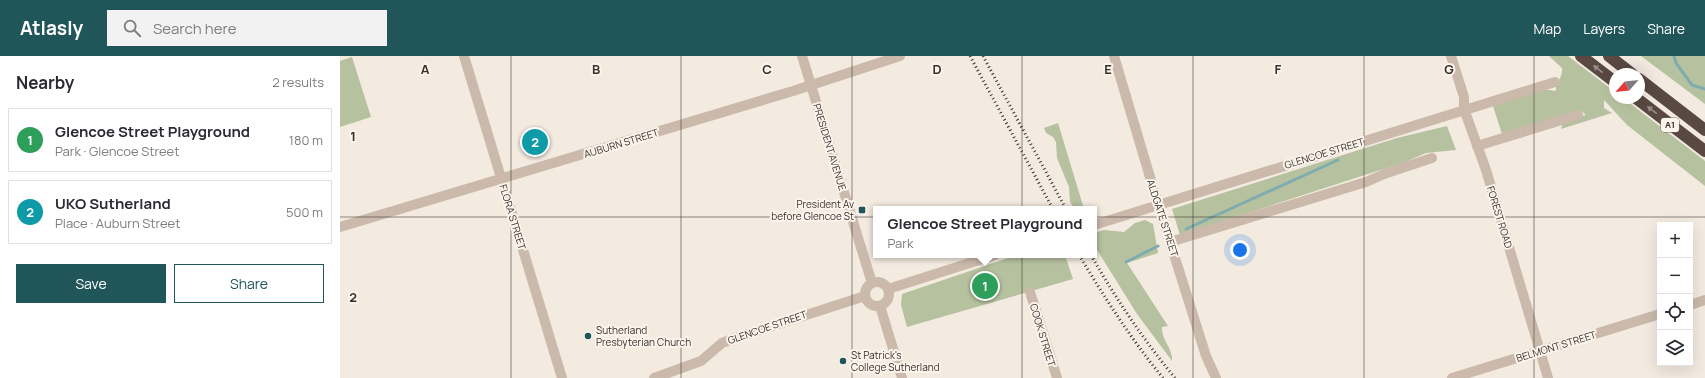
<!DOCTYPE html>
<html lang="en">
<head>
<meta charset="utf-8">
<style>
  :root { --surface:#fff; --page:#f2f2f3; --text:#2b2b33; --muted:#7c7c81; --line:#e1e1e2; --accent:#20555a }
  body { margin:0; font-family:Manrope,sans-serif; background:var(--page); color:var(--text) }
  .controls { position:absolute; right:12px; bottom:12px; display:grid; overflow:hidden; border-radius:0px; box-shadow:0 4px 16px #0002 }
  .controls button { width:36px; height:36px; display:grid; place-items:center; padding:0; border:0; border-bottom:1px solid var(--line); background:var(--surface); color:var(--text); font:20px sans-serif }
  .compass { position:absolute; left:1269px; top:12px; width:36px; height:36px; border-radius:50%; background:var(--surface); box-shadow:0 4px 16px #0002; rotate:243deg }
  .you { position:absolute; left:900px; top:194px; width:14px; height:14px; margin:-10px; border:3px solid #fff; border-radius:50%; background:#1a73e8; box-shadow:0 0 0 6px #1a73e833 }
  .badge { display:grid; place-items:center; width:26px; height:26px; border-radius:50%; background:var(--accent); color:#fff; font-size:13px; font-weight:700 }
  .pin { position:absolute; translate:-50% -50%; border:2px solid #fff; box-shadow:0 1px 4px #0006 }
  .popup { position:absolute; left:533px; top:150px; width:224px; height:52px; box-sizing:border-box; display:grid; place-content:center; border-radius:0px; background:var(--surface); filter:drop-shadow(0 1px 3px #0005); font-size:13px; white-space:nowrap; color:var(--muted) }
  .popup b { font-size:15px; color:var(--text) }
  .popup::after { content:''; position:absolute; left:50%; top:100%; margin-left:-8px; border:8px solid transparent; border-top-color:var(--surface) }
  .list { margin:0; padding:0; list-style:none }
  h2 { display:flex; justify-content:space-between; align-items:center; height:52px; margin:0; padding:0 16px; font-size:17px }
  h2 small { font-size:13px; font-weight:400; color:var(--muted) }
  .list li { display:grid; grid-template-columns:26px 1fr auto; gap:12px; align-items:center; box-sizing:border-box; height:64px; margin:0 8px 8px; padding:0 8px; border:1px solid var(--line); border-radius:0px }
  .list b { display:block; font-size:15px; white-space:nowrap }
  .list p { margin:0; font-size:13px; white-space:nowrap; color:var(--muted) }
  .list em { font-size:13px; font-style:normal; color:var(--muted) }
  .actions { display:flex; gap:8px; padding:12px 16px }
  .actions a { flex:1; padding:9px 0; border:1px solid var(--accent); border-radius:0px; text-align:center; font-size:14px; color:var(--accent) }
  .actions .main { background:var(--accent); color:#fff }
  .icon { flex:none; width:22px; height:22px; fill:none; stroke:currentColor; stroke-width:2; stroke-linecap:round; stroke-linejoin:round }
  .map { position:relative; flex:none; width:1365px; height:322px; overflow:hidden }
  header { display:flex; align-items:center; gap:24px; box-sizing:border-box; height:56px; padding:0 20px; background:var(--accent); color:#fff }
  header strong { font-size:19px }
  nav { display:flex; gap:22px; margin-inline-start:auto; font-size:14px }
  .search { width:280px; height:36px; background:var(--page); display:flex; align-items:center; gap:10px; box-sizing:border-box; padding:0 14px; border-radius:0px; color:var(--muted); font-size:15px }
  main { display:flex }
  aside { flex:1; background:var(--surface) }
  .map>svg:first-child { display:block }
  .green { fill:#b6c29f }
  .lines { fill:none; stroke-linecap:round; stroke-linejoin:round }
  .stream { stroke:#7facaf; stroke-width:3 }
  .minor { stroke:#cbbaab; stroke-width:10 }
  .highway { stroke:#594942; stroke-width:12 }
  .rail { stroke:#392f2a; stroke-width:3; stroke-dasharray:1 3; stroke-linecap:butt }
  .oneway { fill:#998d86 }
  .grid { fill:none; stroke:#392f2a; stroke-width:1; stroke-opacity:0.55 }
  .poi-dot { fill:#20555a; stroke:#faf4ec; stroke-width:1.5 }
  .labels { text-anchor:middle; stroke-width:4; stroke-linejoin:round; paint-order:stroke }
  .shield { fill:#faf4ec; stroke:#736a64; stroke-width:1 }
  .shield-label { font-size:9px; font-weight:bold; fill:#392f2a }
  .street-label { font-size:10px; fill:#392f2a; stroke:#faf4ec }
  .poi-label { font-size:10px; fill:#392f2a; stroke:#faf4ec; text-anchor:start }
  .grid-label { font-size:13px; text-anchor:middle; font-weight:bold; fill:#392f2a; stroke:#faf4ec; stroke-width:4; stroke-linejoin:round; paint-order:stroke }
</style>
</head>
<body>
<header>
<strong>Atlasly</strong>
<div class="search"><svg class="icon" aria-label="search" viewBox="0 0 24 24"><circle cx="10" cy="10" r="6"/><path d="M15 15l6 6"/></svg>Search here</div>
<nav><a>Map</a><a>Layers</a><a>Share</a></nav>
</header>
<main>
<aside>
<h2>Nearby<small>2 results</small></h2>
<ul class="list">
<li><span class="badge" style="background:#2e9e5b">1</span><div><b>Glencoe Street Playground</b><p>Park · Glencoe Street</p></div><em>180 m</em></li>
<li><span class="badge" style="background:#0f9aa8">2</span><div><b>UKO Sutherland</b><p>Place · Auburn Street</p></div><em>500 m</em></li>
</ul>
<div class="actions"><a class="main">Save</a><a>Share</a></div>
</aside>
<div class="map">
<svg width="1365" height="322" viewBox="0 0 1365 322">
  <rect width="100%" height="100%" fill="#f3eae0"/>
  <g class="green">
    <path d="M1209,0H1228L1275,36V42H1283L1365,105V130L1287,69L1264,44V52L1272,57L1221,73L1223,66L1246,59L1241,55L1162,78L1153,50L1203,33L1216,35C1215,26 1223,23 1222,12Z"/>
    <path d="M1301,0H1365V48Z"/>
    <path d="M12,1L31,61L0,71V5Z"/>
    <path d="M718,67L744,153H735L730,146L729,131L717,102L716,86L713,81L706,77L704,72Z"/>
    <path d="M1107,70L1116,94L1086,97L1065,106L840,179L832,153L1057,82Z"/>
    <path d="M805,164L813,168L818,197L787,207L828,270L822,271C821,284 833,292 832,305L797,258L754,189V177L764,174L784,176L795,167Z"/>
    <path d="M677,199H725L733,223L567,271L561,249L562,238Z"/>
  </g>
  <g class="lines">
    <g class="stream">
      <path d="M1334,0L1336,7L1352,29L1365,33"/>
      <path d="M846,173L998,104"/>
      <path d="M786,206L818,190"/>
    </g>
    <g class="minor">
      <path d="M124,0L222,322"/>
      <path d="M462,0L532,227"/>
      <path d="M774,0L818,148L866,300L876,322"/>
      <path d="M1111,0L1124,41V53L1146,114L1208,322"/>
      <path d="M1137,90L1238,59"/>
      <path d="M754,169L1215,26"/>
      <path d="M0,171L453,35L560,0"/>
      <path d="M830,186L1026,126L1044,118L1092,102"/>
      <circle cx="537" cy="238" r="12"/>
      <path d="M548,233L655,199"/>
      <path d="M690,236L717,322"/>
      <path d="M1350,249L1365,244"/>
      <path d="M540,250L562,322"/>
      <path d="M314,322L361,305L382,287L395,282L525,240"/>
      <path d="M1112,322L1320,258"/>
    </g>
    <g class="highway">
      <path d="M1241,0L1275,26"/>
      <path d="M1269,0L1292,18"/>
      <path d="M1299,23L1365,74"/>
      <path d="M1296,42L1365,95"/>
    </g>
    <g class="rail">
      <path d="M630,0L713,153"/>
      <path d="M643,0L726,153"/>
      <path d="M739,199C765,242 791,283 823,322"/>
      <path d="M751,199C776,243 803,283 835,322"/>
    </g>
  </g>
  <defs><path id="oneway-solid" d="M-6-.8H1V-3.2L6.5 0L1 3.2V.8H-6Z"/></defs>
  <g class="oneway">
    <use href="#oneway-solid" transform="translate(1258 13) rotate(-142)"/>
    <use href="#oneway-solid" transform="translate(1312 54) rotate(-143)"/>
  </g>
  <path class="grid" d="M171,0V322M341,0V322M512,0V322M682,0V322M853,0V322M1024,0V322M1194,0V322M0,161H1365"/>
  <g class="poi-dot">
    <rect x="518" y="150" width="8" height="8" rx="2"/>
    <circle cx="248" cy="280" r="4"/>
    <circle cx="503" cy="305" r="4"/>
  </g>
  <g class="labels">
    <rect class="shield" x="1321" y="62" width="18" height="14" rx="3"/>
    <g class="shield-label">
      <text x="1330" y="72">A1</text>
    </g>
    <g class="street-label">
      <text transform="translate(281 87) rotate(-17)" y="4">AUBURN STREET</text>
      <text transform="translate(490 91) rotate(73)" y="4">PRESIDENT AVENUE</text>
      <text transform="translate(984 97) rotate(-17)" y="4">GLENCOE STREET</text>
      <text transform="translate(173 161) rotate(73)" y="4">FLORA STREET</text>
      <text transform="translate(1160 161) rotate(73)" y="4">FOREST ROAD</text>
      <text transform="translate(823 162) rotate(72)" y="4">ALDGATE STREET</text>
      <text transform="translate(427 271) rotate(-19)" y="4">GLENCOE STREET</text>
      <text transform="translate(703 279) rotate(73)" y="4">COOK STREET</text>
      <text transform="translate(1216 290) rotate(-17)" y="4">BELMONT STREET</text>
    </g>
    <g class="poi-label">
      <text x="514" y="152" text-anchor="end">President Av<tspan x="514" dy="12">before Glencoe St</tspan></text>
      <text x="256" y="278">Sutherland<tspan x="256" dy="12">Presbyterian Church</tspan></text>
      <text x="511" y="303">St Patrick's<tspan x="511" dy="12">College Sutherland</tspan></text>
    </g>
  </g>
  <g class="grid-label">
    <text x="85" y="18">A</text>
    <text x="256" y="18">B</text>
    <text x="427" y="18">C</text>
    <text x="597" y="18">D</text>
    <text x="768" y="18">E</text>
    <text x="938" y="18">F</text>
    <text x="1109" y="18">G</text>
    <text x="13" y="85">1</text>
    <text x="13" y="246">2</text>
  </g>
</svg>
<div class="controls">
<button>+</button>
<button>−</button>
<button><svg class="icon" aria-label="locate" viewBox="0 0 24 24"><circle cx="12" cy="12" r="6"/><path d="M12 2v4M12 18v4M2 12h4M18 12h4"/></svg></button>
<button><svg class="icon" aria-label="layers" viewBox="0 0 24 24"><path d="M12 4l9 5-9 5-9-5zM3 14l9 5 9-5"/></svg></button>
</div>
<svg class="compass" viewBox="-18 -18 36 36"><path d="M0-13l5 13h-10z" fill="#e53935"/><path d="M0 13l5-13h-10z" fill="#7c7c81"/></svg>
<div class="you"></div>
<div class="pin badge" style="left:645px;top:230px;background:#2e9e5b">1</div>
<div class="popup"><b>Glencoe Street Playground</b>Park</div>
<div class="pin badge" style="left:195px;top:86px;background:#0f9aa8">2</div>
</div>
</main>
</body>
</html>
